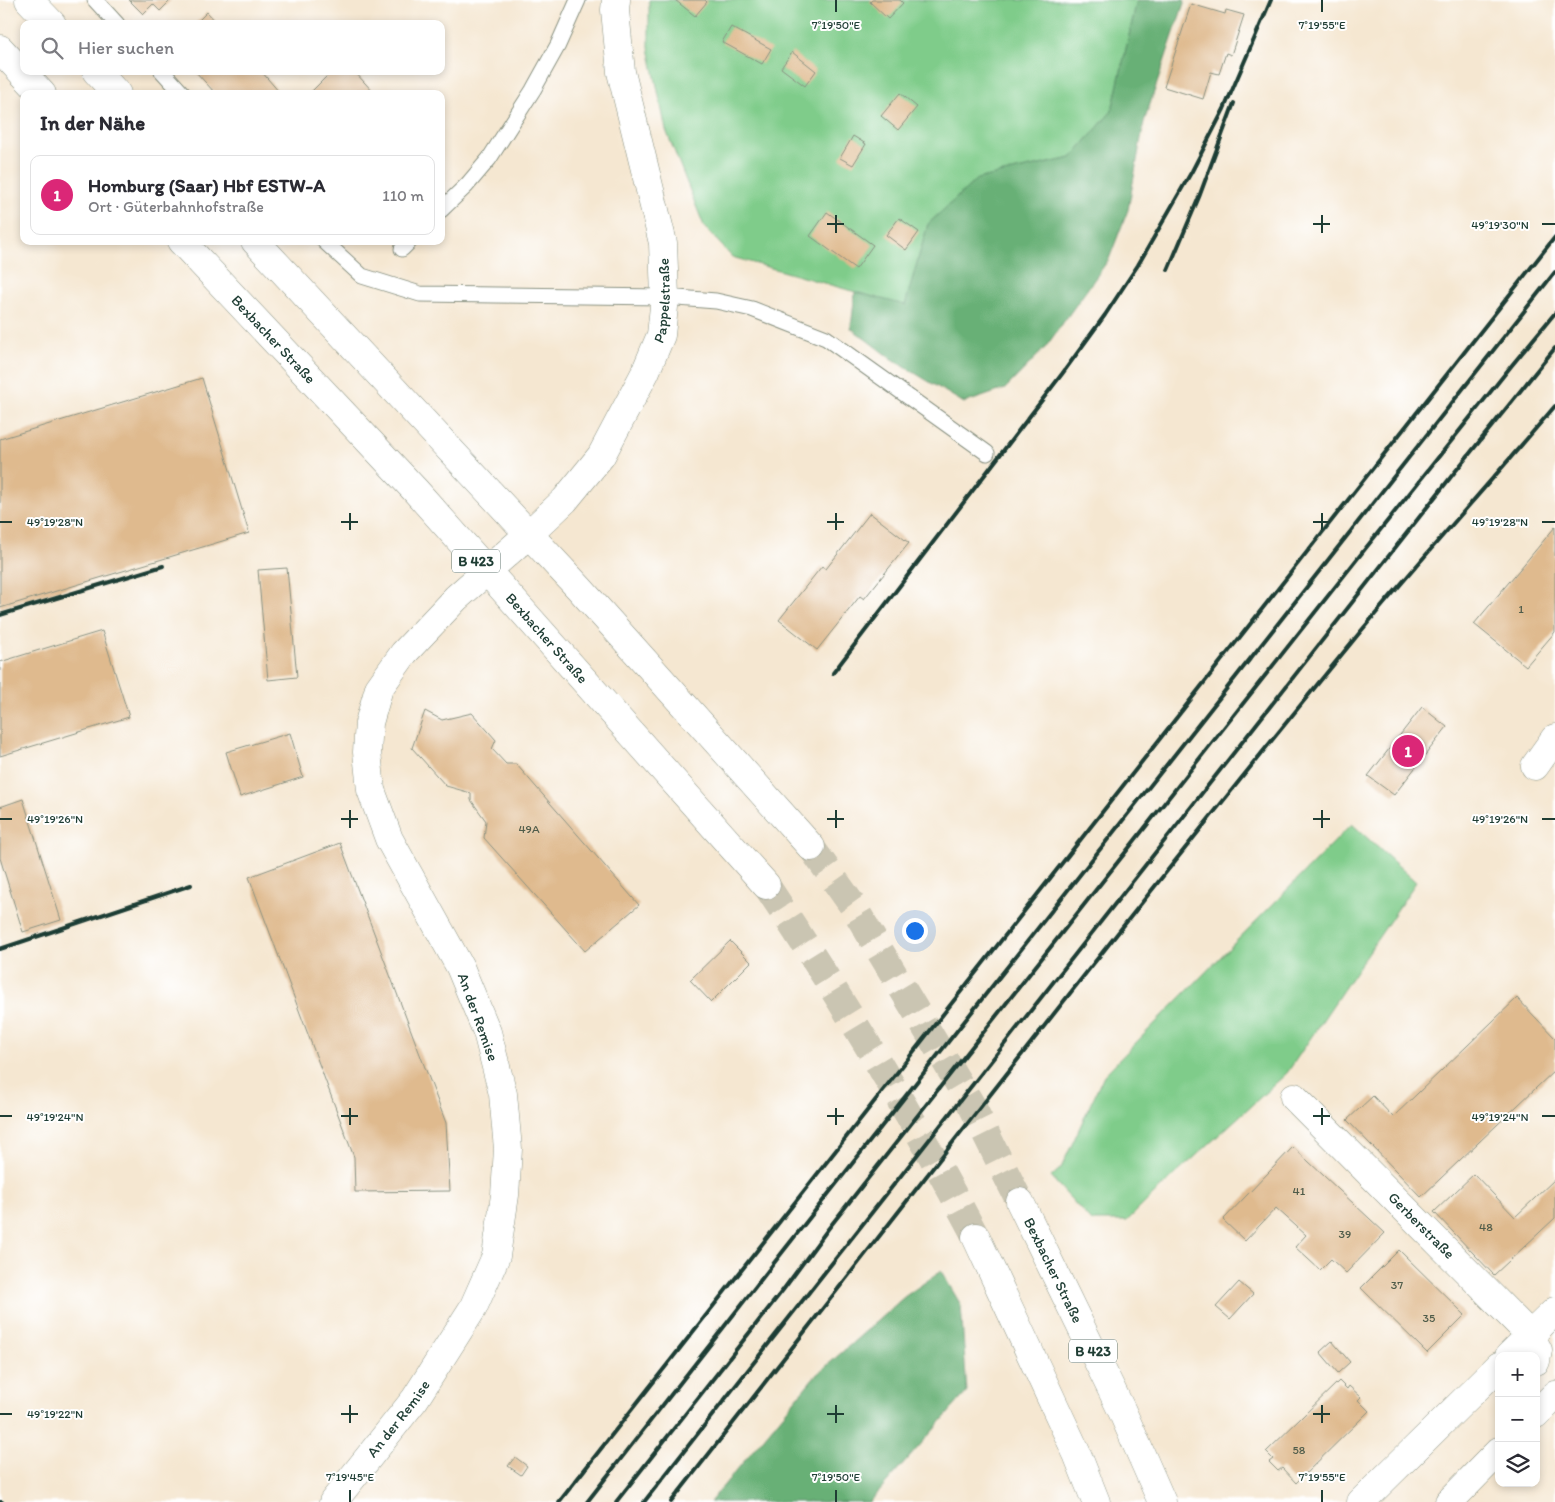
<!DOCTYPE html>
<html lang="de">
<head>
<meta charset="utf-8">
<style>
  :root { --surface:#fff; --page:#f7f7f7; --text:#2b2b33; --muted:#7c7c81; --line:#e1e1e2; --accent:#db2777 }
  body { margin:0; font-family:Itim,sans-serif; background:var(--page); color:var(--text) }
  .controls { position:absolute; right:15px; bottom:15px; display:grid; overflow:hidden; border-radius:10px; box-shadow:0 2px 8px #0003 }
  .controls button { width:45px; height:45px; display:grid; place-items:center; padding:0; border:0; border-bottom:1px solid var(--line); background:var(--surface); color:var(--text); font:25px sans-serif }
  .you { position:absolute; left:914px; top:930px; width:18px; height:18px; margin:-12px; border:4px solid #fff; border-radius:50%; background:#1a73e8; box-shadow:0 0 0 8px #1a73e833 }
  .badge { display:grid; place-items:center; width:32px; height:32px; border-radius:50%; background:var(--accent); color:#fff; font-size:16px; font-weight:700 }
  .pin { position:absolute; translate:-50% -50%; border:2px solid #fff; box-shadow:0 1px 5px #0006 }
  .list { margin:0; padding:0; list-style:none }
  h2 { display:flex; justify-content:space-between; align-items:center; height:65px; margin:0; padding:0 20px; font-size:21px }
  h2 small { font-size:16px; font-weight:400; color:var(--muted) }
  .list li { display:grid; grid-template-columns:32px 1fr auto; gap:15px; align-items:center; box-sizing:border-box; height:80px; margin:0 10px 10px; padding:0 10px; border:1px solid var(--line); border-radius:10px }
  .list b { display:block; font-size:19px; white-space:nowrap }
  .list p { margin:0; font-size:16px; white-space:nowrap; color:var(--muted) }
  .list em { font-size:16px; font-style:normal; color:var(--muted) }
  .icon { flex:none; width:28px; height:28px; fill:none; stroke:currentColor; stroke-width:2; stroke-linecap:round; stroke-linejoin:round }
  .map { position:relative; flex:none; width:1555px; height:1502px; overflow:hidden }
  .search { position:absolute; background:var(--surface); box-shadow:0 2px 8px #0003; left:20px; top:20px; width:425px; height:55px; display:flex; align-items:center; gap:12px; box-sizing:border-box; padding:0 18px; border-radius:10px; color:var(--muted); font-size:19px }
  .panel { position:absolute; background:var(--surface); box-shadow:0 2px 8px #0003; left:20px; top:90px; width:425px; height:155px; border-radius:10px }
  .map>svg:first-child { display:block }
  .green { fill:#7fcc8a; stroke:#4f845f }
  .forest { fill:#67b076; stroke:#437655 }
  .building { fill:#dfba8e }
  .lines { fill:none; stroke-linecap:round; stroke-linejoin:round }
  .primary-tunnel { stroke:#cac5b2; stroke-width:28; stroke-dasharray:28 14; stroke-linecap:butt }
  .service-casing { stroke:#8a9282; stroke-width:17 }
  .minor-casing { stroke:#8a9282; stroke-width:29 }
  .secondary-casing { stroke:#8a9282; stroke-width:29 }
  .primary-casing { stroke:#8a9282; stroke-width:29 }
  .service { stroke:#fff; stroke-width:15 }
  .minor { stroke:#fff; stroke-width:28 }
  .secondary { stroke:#fff; stroke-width:28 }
  .primary { stroke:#fff; stroke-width:28 }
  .rail { stroke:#1f3d34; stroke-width:4 }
  .ticks { fill:none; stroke:#1f3d34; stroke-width:2 }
  .labels { text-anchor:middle; stroke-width:4; stroke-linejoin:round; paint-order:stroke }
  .number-label { font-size:12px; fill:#4f5c4a }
  .shield { fill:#fff; stroke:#627771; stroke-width:1 }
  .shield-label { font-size:14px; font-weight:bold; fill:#1f3d34 }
  .street-label { font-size:15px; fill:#1f3d34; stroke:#fff }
  .ticks-label { font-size:12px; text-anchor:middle; fill:#1f3d34; stroke:#fff; stroke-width:4; stroke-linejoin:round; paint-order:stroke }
</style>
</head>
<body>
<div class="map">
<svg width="1555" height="1502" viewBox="0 0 1555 1502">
  <rect width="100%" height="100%" fill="#fff"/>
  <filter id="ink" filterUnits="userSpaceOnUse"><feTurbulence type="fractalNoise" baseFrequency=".02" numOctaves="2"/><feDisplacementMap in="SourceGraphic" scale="10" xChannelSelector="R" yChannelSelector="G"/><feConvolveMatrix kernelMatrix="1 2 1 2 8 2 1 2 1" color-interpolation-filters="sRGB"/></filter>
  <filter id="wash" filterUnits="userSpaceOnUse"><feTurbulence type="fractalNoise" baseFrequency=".0096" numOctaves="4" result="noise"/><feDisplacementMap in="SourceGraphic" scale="20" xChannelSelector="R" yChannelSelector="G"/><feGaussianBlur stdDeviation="1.12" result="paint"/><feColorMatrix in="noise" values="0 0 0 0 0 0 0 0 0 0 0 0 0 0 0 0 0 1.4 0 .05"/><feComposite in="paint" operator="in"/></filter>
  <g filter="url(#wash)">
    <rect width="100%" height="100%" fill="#f5e7d1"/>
    <g class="green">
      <path d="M649,0H1137L1112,111L1071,158L977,179L928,224L905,306L732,257L704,226L666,130L649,48Z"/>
      <path d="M1352,824L1416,882L1287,1073L1154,1194L1127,1221H1091L1051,1177L1061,1168L1104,1075Z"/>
    </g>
    <g class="forest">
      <path d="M1137,0H1185L1144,122L1128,210L1109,259L1045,348L1005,389L964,403L890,358L851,328L855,292L905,305L928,224L977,179L1071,158L1112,111Z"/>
      <path d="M941,1271L961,1305L967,1392L870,1502H710L814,1377L904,1297Z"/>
    </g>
    <g id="blocks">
      <g class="building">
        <path d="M129,0H171L160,11L153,4L143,14Z"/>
        <path d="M675,0H705L707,2L695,16Z"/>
        <path d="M872,0H900L903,3L888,19L870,2Z"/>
        <path d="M1191,4L1225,14L1226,10L1244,15L1231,55L1226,53L1219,74L1211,72L1203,99L1164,87Z"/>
        <path d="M207,12L218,24H195Z"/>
        <path d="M731,27L771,49L762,64L722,42Z"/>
        <path d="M792,52L816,71L805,86L781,68Z"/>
        <path d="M195,71H261L280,93L216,94Z"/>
        <path d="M332,71H354L375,94H309Z"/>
        <path d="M900,93L917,107L898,130L881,116Z"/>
        <path d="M853,136L866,144L853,165L840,158Z"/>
        <path d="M827,212L873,245L856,269L810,236Z"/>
        <path d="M899,218L919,232L906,250L886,235Z"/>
        <path d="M202,378L249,533L0,608V439Z"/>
        <path d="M870,513L909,543L864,599L860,596L817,650L779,620L822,566L826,569Z"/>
        <path d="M1555,527V632L1526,666L1474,624Z"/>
        <path d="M287,568L297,677L268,680L258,570Z"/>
        <path d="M102,631L129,717L0,756V662Z"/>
        <path d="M1422,707L1447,727L1394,795L1368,776Z"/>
        <path d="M425,711L442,720L472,713L496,740L492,749L506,764H516L639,905L585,951L484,838L486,821L471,800V793L446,786L412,748Z"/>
        <path d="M290,733L303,777L240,797L226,752Z"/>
        <path d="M23,799L61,920L23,932L0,858V807Z"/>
        <path d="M340,843L446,1123L450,1191L355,1192L354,1157L249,877Z"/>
        <path d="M730,941L751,962L711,1002L690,980Z"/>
        <path d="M1517,998L1555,1038V1070L1421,1197L1347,1120L1373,1096L1393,1117Z"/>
        <path d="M1293,1147L1385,1233L1346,1273L1331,1259L1320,1270L1295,1247L1306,1235L1276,1208L1245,1241L1223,1220Z"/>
        <path d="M1474,1174L1515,1217L1555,1179V1218L1494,1275L1434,1212Z"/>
        <path d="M1399,1250L1465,1315L1427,1353L1361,1288Z"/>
        <path d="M1239,1282L1253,1294L1230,1319L1216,1307Z"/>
        <path d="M1332,1341L1350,1362L1338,1373L1320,1352Z"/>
        <path d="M1339,1381L1347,1389L1349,1386L1361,1397L1358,1400L1369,1411L1296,1483L1282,1468L1278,1471L1269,1462L1273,1459L1266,1452Z"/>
        <path d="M515,1457L527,1466L521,1475L508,1466Z"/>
      </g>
    </g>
  </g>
  <g filter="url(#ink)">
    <use href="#blocks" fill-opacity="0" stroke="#8a9282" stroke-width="1"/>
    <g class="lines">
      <g class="primary-tunnel">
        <path d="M811,847L853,906L914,1008L972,1106L1020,1202"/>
        <path d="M766,885C842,999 912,1116 976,1237"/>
      </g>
      <g class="service-casing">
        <g id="service">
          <path d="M95,0L117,24"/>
          <path d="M162,71L183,94"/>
          <path d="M441,210L467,185L489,159L533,90L558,45L578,0"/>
          <path d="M324,241L362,276L420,294L665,297L716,301L752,309L826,338L987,453"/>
          <path d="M402,249L410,241"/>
        </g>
      </g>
      <g class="minor-casing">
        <g id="minor">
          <path d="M1535,766L1555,738"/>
          <path id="s1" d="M1294,1097L1530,1335L1538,1350L1536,1361"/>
          <path id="s2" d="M333,1502L415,1399L473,1308L496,1256L505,1195L508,1149L503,1094L487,1032L460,967L389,839L371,790L367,752L369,723L379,688L404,653L456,598L529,534L565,500L601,456L645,373L661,335L665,297L663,243L621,72L615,10L616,0"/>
        </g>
      </g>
      <g class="secondary-casing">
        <g id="secondary">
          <path d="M1509,1356L1555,1311"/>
          <path d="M1536,1414L1555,1395"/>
          <path d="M1361,1502L1499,1366"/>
          <path d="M1449,1502L1499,1451"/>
        </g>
      </g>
      <g class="primary-casing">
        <g id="primary">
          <path d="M29,0L52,24"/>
          <path d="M0,49L42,94"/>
          <path d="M96,71L117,94"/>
          <path id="s3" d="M181,241L415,490L766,885"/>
          <path d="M255,241L580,589L811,847"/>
          <path id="s4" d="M1020,1202L1122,1411L1162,1502"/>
          <path d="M976,1237L1077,1454L1096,1502"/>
        </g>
      </g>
      <use href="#service" class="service"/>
      <use href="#minor" class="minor"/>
      <use href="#secondary" class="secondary"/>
      <use href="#primary" class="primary"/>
      <g class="rail">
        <path d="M1168,270L1199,197L1234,103"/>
        <path d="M0,615L163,566"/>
        <path d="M833,673L1062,374L1105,315L1138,265L1192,171L1224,109L1271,0"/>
        <path d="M0,949L191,885"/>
        <path d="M0,1502H2"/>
        <path d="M559,1502L1555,237"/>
        <path d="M587,1502L781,1254L1555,272"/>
        <path d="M616,1502L783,1290L828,1229L1365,549L1512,365L1555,313"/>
        <path d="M644,1502L1454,473L1555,348"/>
        <path d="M671,1502C897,1215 1120,925 1352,642C1418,562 1488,485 1555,406"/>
      </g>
    </g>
  </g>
  <path class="ticks" d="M836,0V12M1322,0V12M836,215V233M1322,215V233M827,224H844M1313,224H1330M1542,224H1555M350,513V530M836,513V530M1322,513V530M0,522H12M341,522H358M827,522H844M1313,522H1330M1542,522H1555M350,810V828M836,810V828M1322,810V828M0,819H12M341,819H358M827,819H844M1313,819H1330M1542,819H1555M350,1108V1125M836,1108V1125M1322,1108V1125M0,1116H12M341,1116H358M827,1116H844M1313,1116H1330M1542,1116H1555M350,1405V1423M836,1405V1423M1322,1405V1423M0,1414H12M341,1414H358M827,1414H844M1313,1414H1330M350,1490V1502M836,1490V1502M1322,1490V1502"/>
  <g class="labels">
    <g class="number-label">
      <text x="1521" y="613">1</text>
      <text x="529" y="833">49A</text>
      <text x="1299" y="1195">41</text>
      <text x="1486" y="1231">48</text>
      <text x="1345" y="1238">39</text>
      <text x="1397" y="1289">37</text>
      <text x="1429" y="1322">35</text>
      <text x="1299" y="1454">58</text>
    </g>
    <g class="shield">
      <rect x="452" y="549.5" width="48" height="23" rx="4"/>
      <rect x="1069" y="1339.5" width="48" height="23" rx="4"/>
    </g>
    <g class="shield-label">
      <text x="476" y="566">B 423</text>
      <text x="1093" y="1356">B 423</text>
    </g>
    <g class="street-label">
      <text dy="5" stroke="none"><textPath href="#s2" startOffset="1388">Pappelstraße</textPath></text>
      <text dy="5" stroke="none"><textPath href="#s3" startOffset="135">Bexbacher Straße</textPath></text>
      <text dy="5" stroke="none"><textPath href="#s3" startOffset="540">Bexbacher Straße</textPath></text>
      <text transform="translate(478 1017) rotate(70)" y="5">An der Remise</text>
      <text dy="5" stroke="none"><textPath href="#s1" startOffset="181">Gerberstraße</textPath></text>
      <text dy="5" stroke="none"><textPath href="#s4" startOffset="76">Bexbacher Straße</textPath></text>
      <text dy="5" stroke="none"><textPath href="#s2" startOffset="106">An der Remise</textPath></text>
    </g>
  </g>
  <g class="ticks-label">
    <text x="836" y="29">7°19'50"E</text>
    <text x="1322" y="29">7°19'55"E</text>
    <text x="1500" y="229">49°19'30"N</text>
    <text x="55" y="526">49°19'28"N</text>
    <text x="1500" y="526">49°19'28"N</text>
    <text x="55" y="823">49°19'26"N</text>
    <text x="1500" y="823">49°19'26"N</text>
    <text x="55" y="1121">49°19'24"N</text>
    <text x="1500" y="1121">49°19'24"N</text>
    <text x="55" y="1418">49°19'22"N</text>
    <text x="350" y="1481">7°19'45"E</text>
    <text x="836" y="1481">7°19'50"E</text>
    <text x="1322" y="1481">7°19'55"E</text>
  </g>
</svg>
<div class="controls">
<button>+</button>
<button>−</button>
<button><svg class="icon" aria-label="layers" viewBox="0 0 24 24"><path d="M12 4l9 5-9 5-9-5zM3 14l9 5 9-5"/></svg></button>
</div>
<div class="you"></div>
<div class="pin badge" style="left:1408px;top:751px">1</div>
<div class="search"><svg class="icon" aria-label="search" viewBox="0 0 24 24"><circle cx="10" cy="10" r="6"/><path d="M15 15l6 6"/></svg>Hier suchen</div>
<section class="panel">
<h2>In der Nähe<small></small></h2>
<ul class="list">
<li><span class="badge">1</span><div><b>Homburg (Saar) Hbf ESTW-A</b><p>Ort · Güterbahnhofstraße</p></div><em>110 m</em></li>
</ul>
</section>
</div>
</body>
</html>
